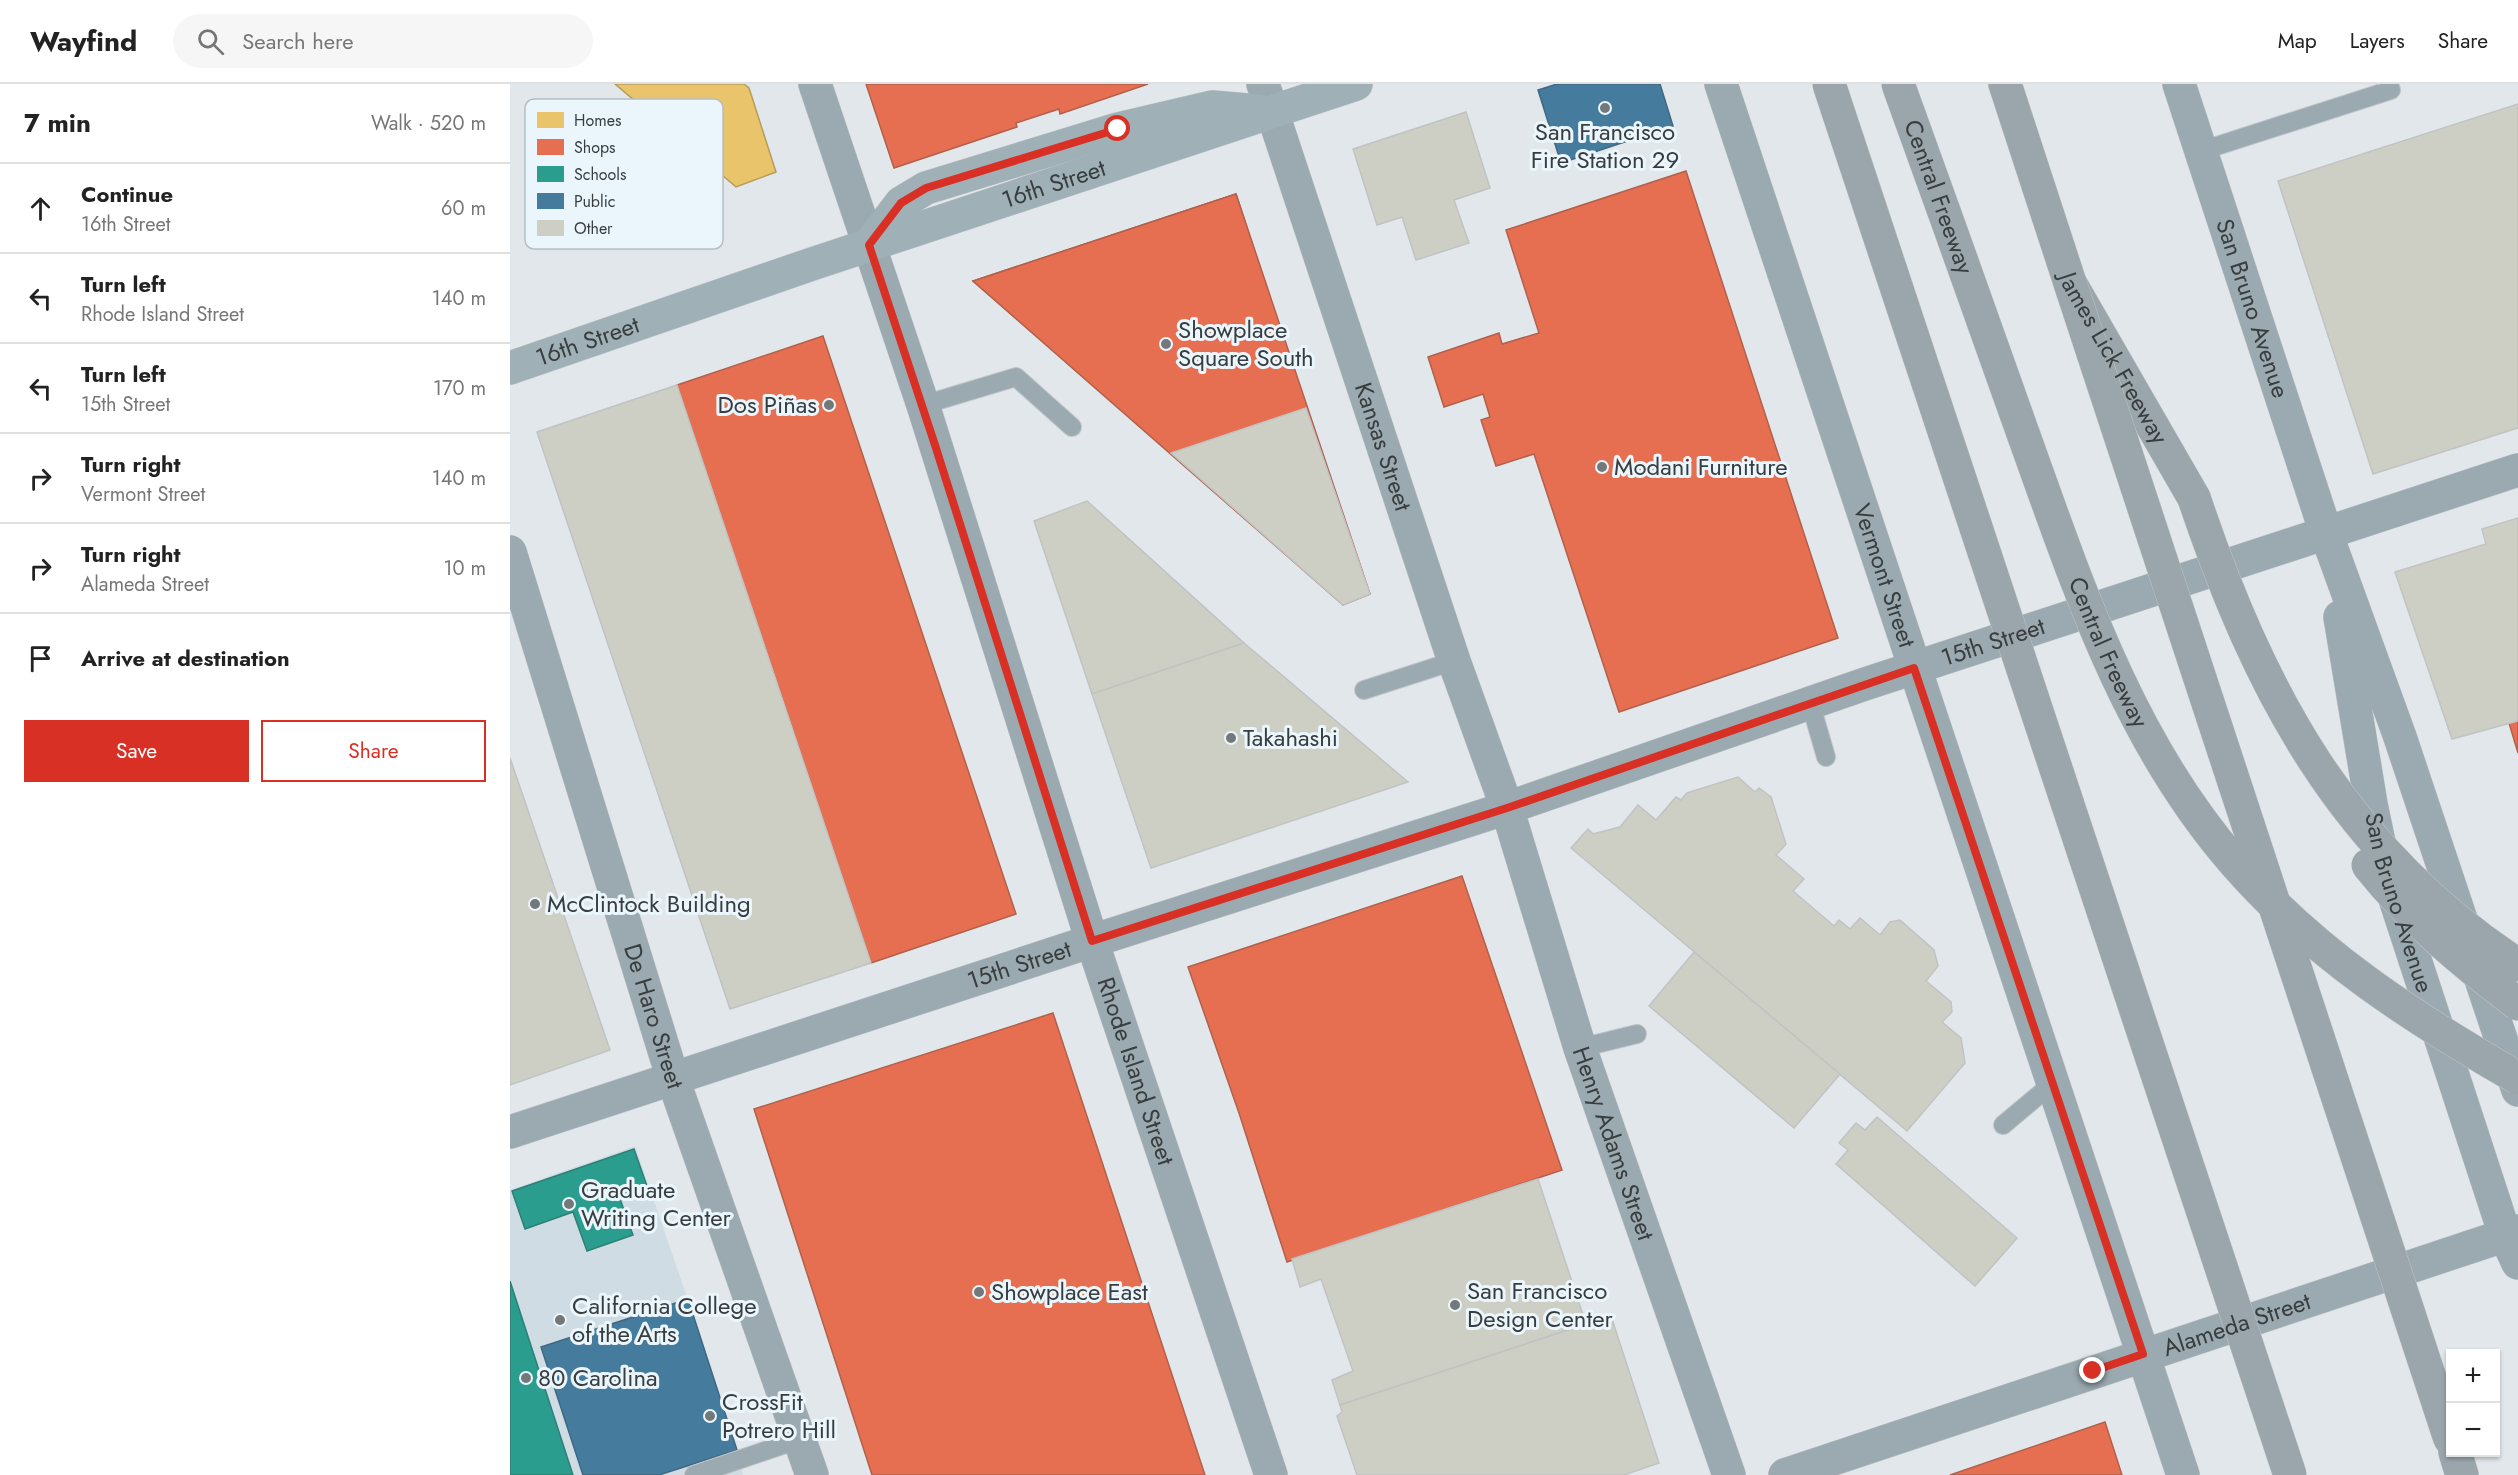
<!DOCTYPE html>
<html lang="en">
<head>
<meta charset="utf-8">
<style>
  :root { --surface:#fff; --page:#f6f6f6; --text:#222; --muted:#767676; --line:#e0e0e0; --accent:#d93025 }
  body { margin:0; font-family:Jost,sans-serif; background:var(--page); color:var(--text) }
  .controls { position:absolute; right:18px; bottom:18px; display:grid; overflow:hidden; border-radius:0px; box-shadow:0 2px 4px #0004 }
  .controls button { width:54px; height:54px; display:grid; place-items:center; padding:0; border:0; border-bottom:2px solid var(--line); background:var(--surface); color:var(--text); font:30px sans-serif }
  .stop { position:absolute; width:18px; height:18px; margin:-14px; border:4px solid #d93025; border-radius:50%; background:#fff }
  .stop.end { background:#d93025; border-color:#fff; box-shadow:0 2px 6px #0008 }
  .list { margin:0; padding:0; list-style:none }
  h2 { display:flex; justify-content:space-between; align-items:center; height:78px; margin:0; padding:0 24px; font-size:26px }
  h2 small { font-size:20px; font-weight:400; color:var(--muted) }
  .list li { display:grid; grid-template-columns:39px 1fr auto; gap:18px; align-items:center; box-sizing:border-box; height:90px; padding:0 24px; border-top:2px solid var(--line) }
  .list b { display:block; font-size:22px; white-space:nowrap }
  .list p { margin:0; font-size:20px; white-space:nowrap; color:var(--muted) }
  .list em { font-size:20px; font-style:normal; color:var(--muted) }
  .actions { display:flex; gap:12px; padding:18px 24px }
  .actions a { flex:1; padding:14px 0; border:2px solid var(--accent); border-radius:0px; text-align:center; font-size:21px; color:var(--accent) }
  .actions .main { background:var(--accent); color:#fff }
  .icon { flex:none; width:33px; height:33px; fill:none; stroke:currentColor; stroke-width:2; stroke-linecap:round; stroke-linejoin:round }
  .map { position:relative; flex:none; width:2008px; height:1391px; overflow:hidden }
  header { display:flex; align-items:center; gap:36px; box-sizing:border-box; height:84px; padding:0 30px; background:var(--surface); border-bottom:2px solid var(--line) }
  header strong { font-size:28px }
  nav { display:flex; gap:33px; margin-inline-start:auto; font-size:21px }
  .search { width:420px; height:54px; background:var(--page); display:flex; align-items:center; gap:15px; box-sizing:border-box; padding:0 21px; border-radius:33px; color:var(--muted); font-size:22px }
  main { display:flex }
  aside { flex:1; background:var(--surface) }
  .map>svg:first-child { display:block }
  .built { fill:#cfdce3 }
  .homes { fill:#e9c46a; stroke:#b49c5d; stroke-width:1.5 }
  .shops { fill:#e76f51; stroke:#b2604c; stroke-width:1.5 }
  .schools { fill:#2a9d8f; stroke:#2e8077; stroke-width:1.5 }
  .public { fill:#457b9d; stroke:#416881; stroke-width:1.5 }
  .building { fill:#cecfc4; stroke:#c1c3c3; stroke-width:1.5 }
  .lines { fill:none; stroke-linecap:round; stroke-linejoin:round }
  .service-casing { stroke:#c0c4c7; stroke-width:20 }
  .minor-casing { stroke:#c0c4c7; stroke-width:34 }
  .secondary-casing { stroke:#c0c4c7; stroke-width:34 }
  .motorway-casing { stroke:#c0c4c7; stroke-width:34 }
  .service { stroke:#9aaab0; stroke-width:18 }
  .minor { stroke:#9aaab0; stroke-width:33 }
  .secondary { stroke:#a0b0b7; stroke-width:33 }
  .motorway { stroke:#9aa6ac; stroke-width:33 }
  .motorway-bridge-casing { stroke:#c0c4c7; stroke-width:34; stroke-linecap:butt }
  .motorway-bridge { stroke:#9aa6ac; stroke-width:33 }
  .route { stroke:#d93025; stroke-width:8 }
  .poi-dot { fill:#73787b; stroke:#eaf6fc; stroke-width:2 }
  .labels { text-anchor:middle; stroke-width:6; stroke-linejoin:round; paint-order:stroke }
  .poi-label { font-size:24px; fill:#383d3f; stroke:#eaf6fc; text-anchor:start }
  .street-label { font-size:24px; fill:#383d3f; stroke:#eaf6fc }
  .key { fill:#eaf6fc; stroke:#b5bec3; stroke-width:1.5 }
  .key-label { font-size:16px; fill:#383d3f }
</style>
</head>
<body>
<header>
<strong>Wayfind</strong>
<div class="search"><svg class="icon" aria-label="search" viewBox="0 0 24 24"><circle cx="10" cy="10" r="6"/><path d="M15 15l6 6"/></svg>Search here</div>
<nav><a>Map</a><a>Layers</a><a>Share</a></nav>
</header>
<main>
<aside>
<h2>7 min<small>Walk · 520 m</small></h2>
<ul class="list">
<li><svg class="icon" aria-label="ahead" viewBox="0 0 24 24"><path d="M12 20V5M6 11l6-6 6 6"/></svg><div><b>Continue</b><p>16th Street</p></div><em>60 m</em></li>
<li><svg class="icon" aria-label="left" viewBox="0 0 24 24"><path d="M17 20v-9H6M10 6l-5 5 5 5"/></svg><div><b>Turn left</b><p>Rhode Island Street</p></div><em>140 m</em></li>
<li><svg class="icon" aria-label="left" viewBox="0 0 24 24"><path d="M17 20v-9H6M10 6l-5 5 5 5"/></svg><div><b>Turn left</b><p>15th Street</p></div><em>170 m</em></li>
<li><svg class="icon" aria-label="right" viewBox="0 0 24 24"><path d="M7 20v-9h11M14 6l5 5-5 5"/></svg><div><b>Turn right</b><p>Vermont Street</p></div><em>140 m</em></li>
<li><svg class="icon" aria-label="right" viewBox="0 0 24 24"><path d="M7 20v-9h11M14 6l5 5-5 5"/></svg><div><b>Turn right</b><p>Alameda Street</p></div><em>10 m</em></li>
<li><svg class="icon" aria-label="arrive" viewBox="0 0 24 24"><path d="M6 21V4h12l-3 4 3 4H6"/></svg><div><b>Arrive at destination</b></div></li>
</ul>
<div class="actions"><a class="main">Save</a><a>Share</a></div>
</aside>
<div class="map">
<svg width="2008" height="1391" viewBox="0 0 2008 1391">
  <rect width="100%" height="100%" fill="#e1e7ea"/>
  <path class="built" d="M125,1062L176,1210L233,1391H0V1106Z"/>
  <path class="homes" d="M105,0H234L239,4L266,88L226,103Z"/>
  <g class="shops">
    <path d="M356,0H638L550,30L549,25L506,39L507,43L384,84Z"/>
    <path d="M1176,87L1328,554L1109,628L1024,370L986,382L971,336L980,333L973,310L934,323L918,273L989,249L992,260L1029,249L996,146Z"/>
    <path d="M726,110L796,324L661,369L463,197Z"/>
    <path d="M726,110L860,510L833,521L463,197Z"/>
    <path d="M313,252L506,830L361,879L167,301Z"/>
    <path d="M2008,637V669L1999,639Z"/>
    <path d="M952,792L1052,1086L777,1178L729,1029L678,883Z"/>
    <path d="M543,929L695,1391H362L244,1025Z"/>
    <path d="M1595,1338L1612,1391H1440Z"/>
  </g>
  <g class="schools">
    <path d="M124,1065L137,1102L109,1112L123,1151L77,1167L63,1128L15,1145L2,1107Z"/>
    <path d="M0,1197L63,1391H0Z"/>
  </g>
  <g class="public">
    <path d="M1047,0H1150L1163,42L1051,79L1028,6Z"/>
    <path d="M178,1215L227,1366L149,1391H73L31,1263Z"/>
  </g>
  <g class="building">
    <path d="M2008,20V344L1863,390L1768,97Z"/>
    <path d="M956,28L980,104L944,116L959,159L906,176L892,133L867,141L843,65Z"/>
    <path d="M167,301L361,879L220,925L27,348Z"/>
    <path d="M796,324L860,510L833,521L661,369Z"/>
    <path d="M577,417L734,559L582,610L524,437Z"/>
    <path d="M2008,434V637L1942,655L1885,488L1976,460L1972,445Z"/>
    <path d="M734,559L898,698L641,784L582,610Z"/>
    <path d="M0,674L100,966L0,1001Z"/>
    <path d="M1228,693L1245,708L1249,704L1261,713L1276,760L1266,771L1294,795L1283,807L1324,842L1329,836L1340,845L1350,834L1370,851L1380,838L1390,836L1424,866L1428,882L1416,897L1441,918L1442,928L1432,938L1451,954L1455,979L1397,1047L1061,764L1078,745L1083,750L1110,743L1128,721L1146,736L1166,713L1171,716L1177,709Z"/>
    <path d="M1184,868L1330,990L1284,1044L1139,922Z"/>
    <path d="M1367,1033L1507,1154L1465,1202L1326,1080L1338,1066L1329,1059L1346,1039L1355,1046Z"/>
    <path d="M1028,1095L1076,1240L830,1321L822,1296L843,1287L811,1195L790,1203L782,1175Z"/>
    <path d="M1101,1232L1149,1379L1114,1391H847L827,1332L832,1328L830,1321Z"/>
  </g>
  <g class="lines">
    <g class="service-casing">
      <g id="service">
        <path d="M1691,67L1881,6L1879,0"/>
        <path d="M413,321L506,293L562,343"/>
        <path d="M854,606L944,577"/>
        <path d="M1300,618L1316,673"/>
        <path d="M1070,964L1127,950"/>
        <path d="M1493,1041L1543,999"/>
        <path d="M184,1391L290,1355"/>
      </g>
    </g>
    <g class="minor-casing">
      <g id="minor">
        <path id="s1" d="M305,0L413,321L582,857L761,1391"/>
        <path id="s2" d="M753,0L944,577L997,724L1070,964L1219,1391"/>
        <path id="s3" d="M1211,0L1673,1391"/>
        <path id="s4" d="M1669,0L1816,449L1890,653L2008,1006"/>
        <path id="s5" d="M0,468L163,995L302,1391"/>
        <path id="s6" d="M1830,533L1861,720L1873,778L1980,1105L1995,1151L2008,1179"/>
        <path id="s7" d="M0,1048L582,857L997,724L1355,600L2008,386"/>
        <path id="s8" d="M1275,1391L2008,1147"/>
      </g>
    </g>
    <g class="secondary-casing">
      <g id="secondary">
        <path d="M359,161L391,119L416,104L608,45L702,23L749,27"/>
        <path id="s9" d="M0,284L302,180L846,0"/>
      </g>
    </g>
    <g class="motorway-casing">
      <g id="motorway">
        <path id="s10" d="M1495,0L1560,199L1684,414"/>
        <path d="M1945,1368L1952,1391"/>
      </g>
    </g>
    <use href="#service" class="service"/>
    <use href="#minor" class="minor"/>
    <use href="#secondary" class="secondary"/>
    <use href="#motorway" class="motorway"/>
    <g class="motorway-bridge-casing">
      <g id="motorway-bridge">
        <path d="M1319,0L1780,1391"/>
        <path id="s11" d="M1388,0C1431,118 1473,237 1515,355C1569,505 1618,656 1724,778C1804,870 1903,934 2008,994"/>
        <path d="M1560,199L1940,1355"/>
        <path d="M1684,414C1749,607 1833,767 2008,881"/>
        <path d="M1858,781C1901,835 1953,879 2008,920"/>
      </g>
    </g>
    <use href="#motorway-bridge" class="motorway-bridge"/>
  </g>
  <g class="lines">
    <path class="route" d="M608,45L416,104L391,119L359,161L425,361L582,857L997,724L1404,584L1633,1270L1583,1287"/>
  </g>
  <g class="poi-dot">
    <circle cx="1095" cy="24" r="6"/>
    <circle cx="656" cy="260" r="6"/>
    <circle cx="319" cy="321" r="6"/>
    <circle cx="1092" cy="383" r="6"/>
    <circle cx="721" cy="654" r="6"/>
    <circle cx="25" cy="820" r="6"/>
    <circle cx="59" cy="1120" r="6"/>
    <circle cx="469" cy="1208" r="6"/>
    <circle cx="945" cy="1221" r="6"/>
    <circle cx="50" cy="1236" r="6"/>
    <circle cx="16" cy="1294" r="6"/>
    <circle cx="200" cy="1332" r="6"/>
  </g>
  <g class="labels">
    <g class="poi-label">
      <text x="1095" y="56" text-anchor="middle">San Francisco<tspan x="1095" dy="28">Fire Station 29</tspan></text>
      <text x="668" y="254">Showplace<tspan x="668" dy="28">Square South</tspan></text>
      <text x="307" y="329" text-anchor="end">Dos Piñas</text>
      <text x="1104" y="391">Modani Furniture</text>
      <text x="733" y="662">Takahashi</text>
      <text x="37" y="828">McClintock Building</text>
      <text x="71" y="1114">Graduate<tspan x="71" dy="28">Writing Center</tspan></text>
      <text x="957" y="1215">San Francisco<tspan x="957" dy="28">Design Center</tspan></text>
      <text x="481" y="1216">Showplace East</text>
      <text x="62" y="1230">California College<tspan x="62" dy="28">of the Arts</tspan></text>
      <text x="28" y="1302">80 Carolina</text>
      <text x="212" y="1326">CrossFit<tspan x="212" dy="28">Potrero Hill</tspan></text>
    </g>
    <g class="street-label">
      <text dy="8" stroke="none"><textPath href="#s9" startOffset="574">16th Street</textPath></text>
      <text dy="8" stroke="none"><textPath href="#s11" startOffset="120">Central Freeway</textPath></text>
      <text dy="8" stroke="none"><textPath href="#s4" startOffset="236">San Bruno Avenue</textPath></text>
      <text dy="8" stroke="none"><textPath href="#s9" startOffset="82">16th Street</textPath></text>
      <text dy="8" stroke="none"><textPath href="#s10" startOffset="296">James Lick Freeway</textPath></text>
      <text dy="8" stroke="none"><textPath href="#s2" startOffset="382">Kansas Street</textPath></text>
      <text dy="8" stroke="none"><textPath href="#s3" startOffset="518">Vermont Street</textPath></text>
      <text dy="8" stroke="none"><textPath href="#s7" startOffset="1562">15th Street</textPath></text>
      <text dy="8" stroke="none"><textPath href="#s11" startOffset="606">Central Freeway</textPath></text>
      <text dy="8" stroke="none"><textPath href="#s6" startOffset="292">San Bruno Avenue</textPath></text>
      <text dy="8" stroke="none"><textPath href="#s7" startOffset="536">15th Street</textPath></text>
      <text dy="8" stroke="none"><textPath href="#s5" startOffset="486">De Haro Street</textPath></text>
      <text dy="8" stroke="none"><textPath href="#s1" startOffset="1038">Rhode Island Street</textPath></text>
      <text dy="8" stroke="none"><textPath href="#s2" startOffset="1116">Henry Adams Street</textPath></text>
      <text dy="8" stroke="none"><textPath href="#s8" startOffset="476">Alameda Street</textPath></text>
    </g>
  </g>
  <rect x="15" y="15" width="198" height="150" rx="9" class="key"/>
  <rect x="27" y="28" width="27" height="16" fill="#e9c46a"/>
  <rect x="27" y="55" width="27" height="16" fill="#e76f51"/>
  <rect x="27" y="82" width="27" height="16" fill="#2a9d8f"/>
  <rect x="27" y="109" width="27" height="16" fill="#457b9d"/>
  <rect x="27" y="136" width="27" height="16" fill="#cecfc4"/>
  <g class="key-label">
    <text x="64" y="42">Homes</text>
    <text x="64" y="69">Shops</text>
    <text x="64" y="96">Schools</text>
    <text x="64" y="123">Public</text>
    <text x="64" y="150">Other</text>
  </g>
</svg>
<div class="controls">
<button>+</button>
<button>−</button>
</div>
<div class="stop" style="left:608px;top:45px"></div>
<div class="stop end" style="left:1583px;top:1287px"></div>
</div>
</main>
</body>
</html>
